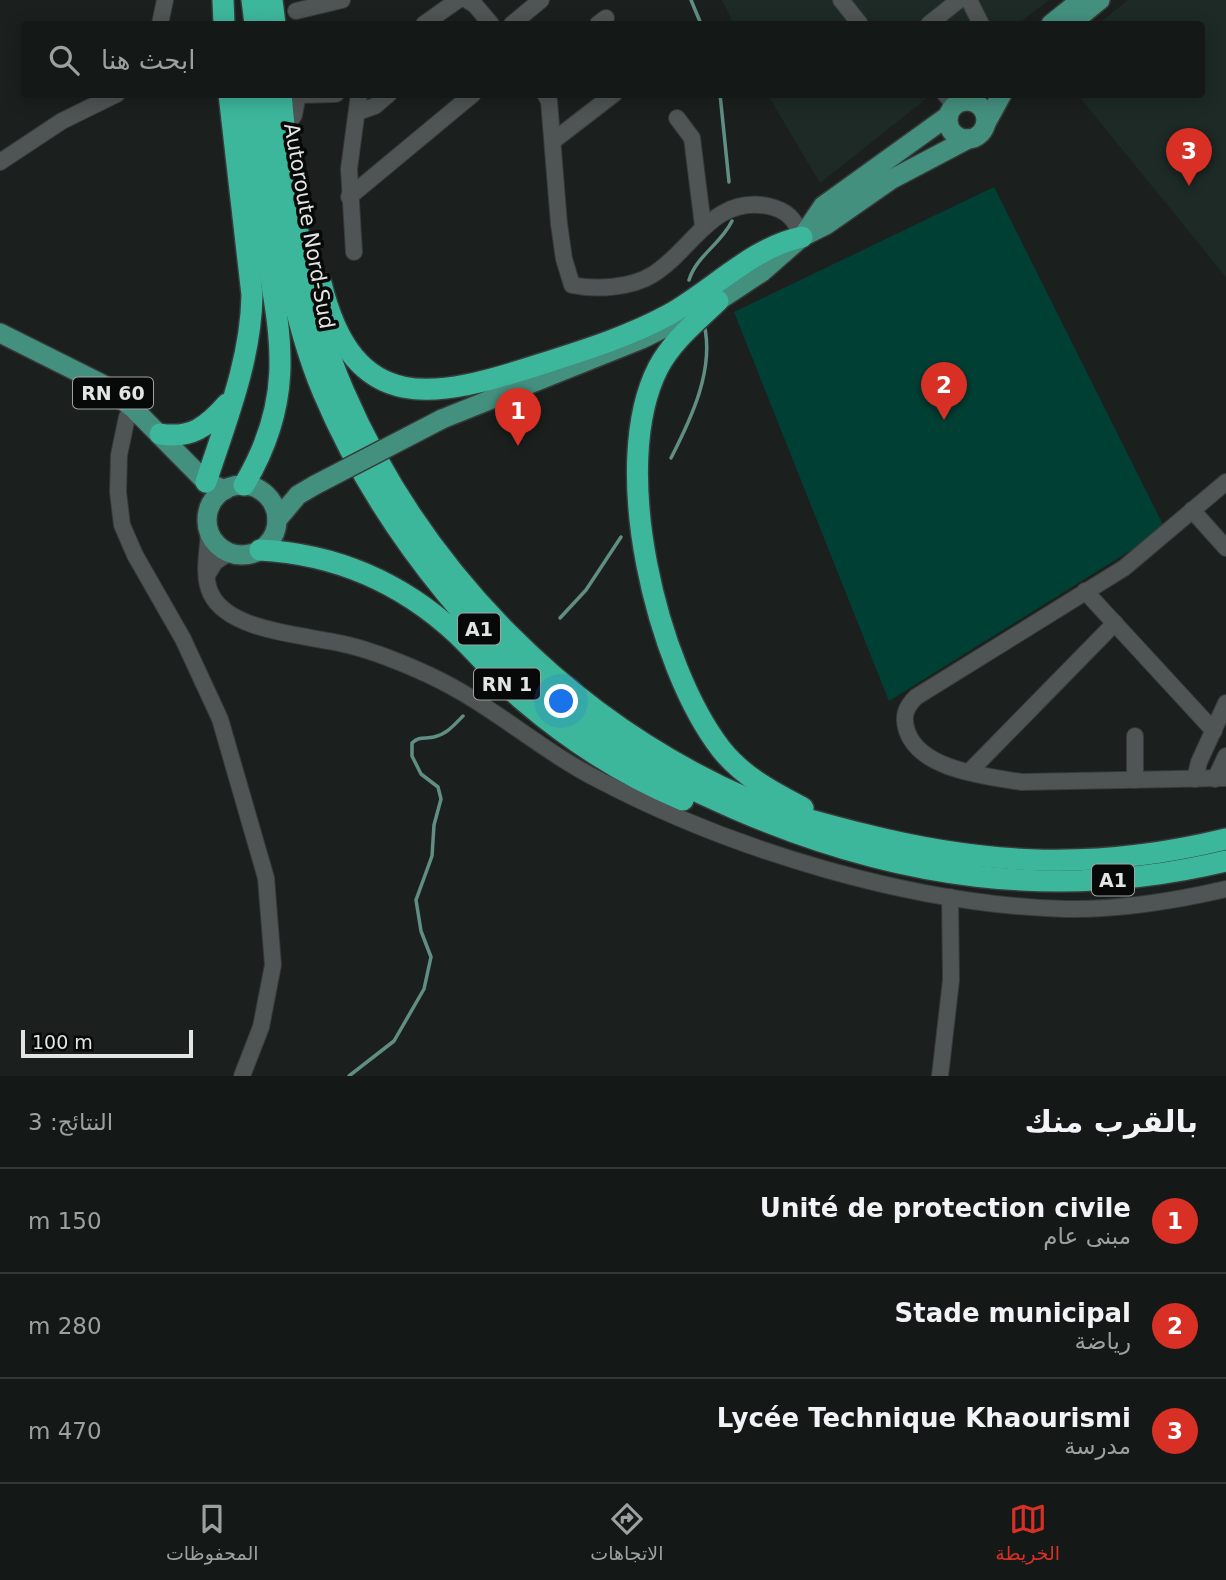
<!DOCTYPE html>
<html lang="ar">
<head>
<meta charset="utf-8">
<style>
  :root { --surface:#141816; --page:#1d211f; --text:#f1f3f6; --muted:#9da0a1; --line:#333735; --accent:#d93025 }
  body { margin:0; font-family:"DejaVu Sans",Vazirmatn,sans-serif; background:var(--page); color:var(--text); direction:rtl }
  .scale { position:absolute; left:21px; bottom:18px; width:172px; box-sizing:border-box; padding-left:7px; border:4px solid #e2e5e4; border-top:0; font-size:19px; line-height:24px; white-space:nowrap; color:#e2e5e4; -webkit-text-stroke:5px #070909; paint-order:stroke }
  .you { position:absolute; left:562px; top:702px; width:24px; height:24px; margin:-18px; border:5px solid #fff; border-radius:50%; background:#1a73e8; box-shadow:0 0 0 10px #1a73e833 }
  .badge { display:grid; place-items:center; width:46px; height:46px; border-radius:50%; background:var(--accent); color:#fff; font-size:23px; font-weight:700 }
  .pin { position:absolute; translate:-50% -58px; filter:drop-shadow(0 2px 4px #0008) }
  .pin::after { content:''; position:absolute; top:37px; width:24px; height:21px; background:inherit; clip-path:polygon(0 0,100% 0,50% 100%) }
  .list { margin:0; padding:0; list-style:none }
  h2 { display:flex; justify-content:space-between; align-items:center; height:91px; margin:0; padding:0 28px; font-size:30px }
  h2 small { font-size:23px; font-weight:400; color:var(--muted) }
  .list li { display:grid; grid-template-columns:46px 1fr auto; gap:21px; align-items:center; box-sizing:border-box; height:105px; padding:0 28px; border-top:2px solid var(--line) }
  .list b { display:block; font-size:26px; white-space:nowrap }
  .list p { margin:0; font-size:23px; white-space:nowrap; color:var(--muted) }
  .list em { font-size:23px; font-style:normal; color:var(--muted) }
  .icon { flex:none; width:38px; height:38px; fill:none; stroke:currentColor; stroke-width:2; stroke-linecap:round; stroke-linejoin:round }
  .map { position:relative; flex:none; width:1226px; height:1076px; overflow:hidden; direction:ltr }
  .search { position:absolute; background:var(--surface); box-shadow:0 4px 18px #0003; left:21px; right:21px; top:21px; height:77px; display:flex; align-items:center; gap:18px; box-sizing:border-box; padding:0 24px; border-radius:7px; color:var(--muted); font-size:26px }
  .sheet { height:406px; background:var(--surface) }
  nav { display:flex; justify-content:space-around; align-items:center; box-sizing:border-box; height:98px; border-top:2px solid var(--line); background:var(--surface); font-size:19px; color:var(--muted) }
  nav a { display:grid; justify-items:center; gap:4px }
  nav .on { color:var(--accent) }
  .map>svg:first-child { display:block }
  .built { fill:#1d2a26 }
  .green { fill:#004034 }
  .lines { fill:none; stroke-linecap:round; stroke-linejoin:round }
  .stream { stroke:#608e83; stroke-width:3.5 }
  .minor-casing { stroke:#363a38; stroke-width:18 }
  .major-casing { stroke:#363a38; stroke-width:22 }
  .highway-casing { stroke:#363a38; stroke-width:24 }
  .minor { stroke:#4f5554; stroke-width:16 }
  .major { stroke:#44907f; stroke-width:19 }
  .highway { stroke:#3db79c; stroke-width:21 }
  .major-bridge-casing { stroke:#363a38; stroke-width:22; stroke-linecap:butt }
  .major-bridge { stroke:#44907f; stroke-width:19 }
  .labels { text-anchor:middle; stroke-width:7; stroke-linejoin:round; paint-order:stroke }
  .shield { fill:#070909; stroke:#a0a3a2; stroke-width:2 }
  .shield-label { font-size:19px; font-weight:bold; fill:#e2e5e4 }
  .street-label { font-size:21px; fill:#e2e5e4; stroke:#070909 }
</style>
</head>
<body>
<div class="map">
<svg width="1226" height="1076" viewBox="0 0 1226 1076">
  <rect width="100%" height="100%" fill="#1b201e"/>
  <g class="built">
    <path d="M722,0H1049L1018,24H734Z"/>
    <path d="M1128,0H1226V277L1078,95L1202,94V24H1098Z"/>
    <path d="M768,95H931L820,183Z"/>
  </g>
  <path class="green" d="M994,187L1165,529L889,701L734,312Z"/>
  <g class="lines">
    <g class="stream">
      <path d="M691,0L701,24"/>
      <path d="M720,94L729,182"/>
      <path d="M689,280C697,255 721,244 732,221"/>
      <path d="M671,458C691,419 715,369 704,324"/>
      <path d="M560,618L586,590L621,537"/>
      <path d="M349,1076L394,1041L424,989L431,957L421,931L416,900L432,856L434,825L441,799L438,787L421,774L412,756V743C419,736 425,739 434,737C447,734 454,725 463,716"/>
    </g>
    <g class="minor-casing">
      <g id="minor">
        <path d="M467,0L475,5L491,24"/>
        <path d="M841,0L860,24"/>
        <path d="M969,0L981,24"/>
        <path d="M296,11L342,0"/>
        <path d="M160,24L165,0"/>
        <path d="M424,24L458,0"/>
        <path d="M512,24L541,0"/>
        <path d="M598,24L606,18"/>
        <path d="M929,24L959,0"/>
        <path d="M545,94L549,101L559,224L564,259L572,285C595,290 631,288 652,275C692,251 712,195 768,206C787,210 795,219 802,237"/>
        <path d="M945,94L955,106"/>
        <path d="M298,95L336,94"/>
        <path d="M358,112L375,106L389,94"/>
        <path d="M677,118L692,138L703,226"/>
        <path d="M284,130L294,115L298,94"/>
        <path d="M553,141L614,94"/>
        <path d="M0,162L62,121L117,94"/>
        <path d="M349,197L473,94"/>
        <path d="M354,252L349,169L359,94"/>
        <path d="M134,409L127,417L119,455L118,492L122,525L135,555L183,639L220,719L266,878L273,965L261,1027L242,1076"/>
        <path d="M1226,482L1124,568L916,697C906,707 902,716 907,731C920,770 986,776 1021,782L1226,778"/>
        <path d="M1192,510L1226,548"/>
        <path d="M209,531C208,551 202,576 211,594C230,633 310,635 348,645C376,652 403,663 429,675C490,703 541,751 601,781C735,851 914,905 1066,909C1120,910 1174,901 1226,889"/>
        <path d="M207,575L215,562L229,553"/>
        <path d="M1085,591L1214,731"/>
        <path d="M1135,736V780"/>
        <path d="M970,771L1115,623"/>
        <path d="M1195,779L1199,762L1226,703"/>
        <path d="M1215,779L1226,756"/>
        <path d="M940,1076L951,980L950,897"/>
      </g>
    </g>
    <g class="major-casing">
      <g id="major">
        <path d="M1073,22L1100,0"/>
        <path d="M1051,24L1081,0"/>
        <circle cx="967" cy="120" r="19"/>
        <path d="M985,125L1002,94"/>
        <path d="M802,237L823,206L948,116"/>
        <path d="M0,333L102,384L134,409L206,482L225,490"/>
        <path d="M442,419L642,339L718,301L762,272L802,237L826,225L892,179L968,139"/>
        <circle cx="242" cy="520" r="35"/>
        <path d="M277,520L298,495L315,485"/>
      </g>
    </g>
    <g class="highway-casing">
      <g id="highway">
        <path d="M223,0L224,24"/>
        <path d="M252,0L255,24"/>
        <path d="M272,0L275,24"/>
        <path d="M262,94C276,194 284,299 323,392C381,530 495,672 622,752C658,774 697,792 736,809C895,878 1056,902 1226,861"/>
        <path d="M281,94C290,196 303,297 344,392C422,572 570,722 750,800C786,815 825,824 863,834C989,866 1099,870 1226,839"/>
        <path d="M321,283C354,419 436,398 541,364C585,350 630,336 670,314C714,289 753,247 802,237"/>
        <path d="M718,301C696,322 672,341 658,368C608,466 657,666 721,749C743,777 773,792 803,808"/>
        <path d="M160,434C191,439 207,427 227,404"/>
        <path d="M206,482C226,421 251,360 252,295L229,94"/>
        <path d="M244,485C300,391 278,327 262,227C255,183 252,139 247,94"/>
        <path d="M260,550C335,554 402,583 457,634C480,656 500,681 525,702C572,742 625,776 683,800"/>
      </g>
    </g>
    <use href="#minor" class="minor"/>
    <use href="#major" class="major"/>
    <use href="#highway" class="highway"/>
    <g class="major-bridge-casing">
      <path id="major-bridge" d="M315,485L442,419"/>
    </g>
    <use href="#major-bridge" class="major-bridge"/>
  </g>
  <g class="labels">
    <g class="shield">
      <rect x="73" y="377.5" width="80" height="31" rx="5"/>
      <rect x="458" y="613.5" width="42" height="31" rx="5"/>
      <rect x="474" y="668.5" width="66" height="31" rx="5"/>
      <rect x="1092" y="864.5" width="42" height="31" rx="5"/>
    </g>
    <g class="shield-label">
      <text x="113" y="400">RN 60</text>
      <text x="479" y="636">A1</text>
      <text x="507" y="691">RN 1</text>
      <text x="1113" y="887">A1</text>
    </g>
    <g class="street-label">
      <text transform="translate(309 226) rotate(80)" y="7">Autoroute Nord-Sud</text>
    </g>
  </g>
</svg>
<div class="scale">100 m</div>
<div class="you"></div>
<div class="pin badge" style="left:518px;top:446px">1</div>
<div class="pin badge" style="left:944px;top:420px">2</div>
<div class="pin badge" style="left:1189px;top:186px">3</div>
<div class="search"><svg class="icon" aria-label="search" viewBox="0 0 24 24"><circle cx="10" cy="10" r="6"/><path d="M15 15l6 6"/></svg>ابحث هنا</div>
</div>
<section class="sheet">
<h2>بالقرب منك<small>النتائج: 3</small></h2>
<ul class="list">
<li><span class="badge">1</span><div><b>Unité de protection civile</b><p>مبنى عام</p></div><em>150 m</em></li>
<li><span class="badge">2</span><div><b>Stade municipal</b><p>رياضة</p></div><em>280 m</em></li>
<li><span class="badge">3</span><div><b>Lycée Technique Khaourismi</b><p>مدرسة</p></div><em>470 m</em></li>
</ul>
</section>
<nav>
<a class="on"><svg class="icon" aria-label="map" viewBox="0 0 24 24"><path d="M3 6l6-2 6 2 6-2v14l-6 2-6-2-6 2zM9 4v14M15 6v14"/></svg>الخريطة</a>
<a><svg class="icon" aria-label="directions" viewBox="0 0 24 24"><path d="M12 3l9 9-9 9-9-9zM9 14v-3h6M13 9l2 2-2 2"/></svg>الاتجاهات</a>
<a><svg class="icon" aria-label="saved" viewBox="0 0 24 24"><path d="M7 4h10v16l-5-4-5 4z"/></svg>المحفوظات</a>
</nav>
</body>
</html>
